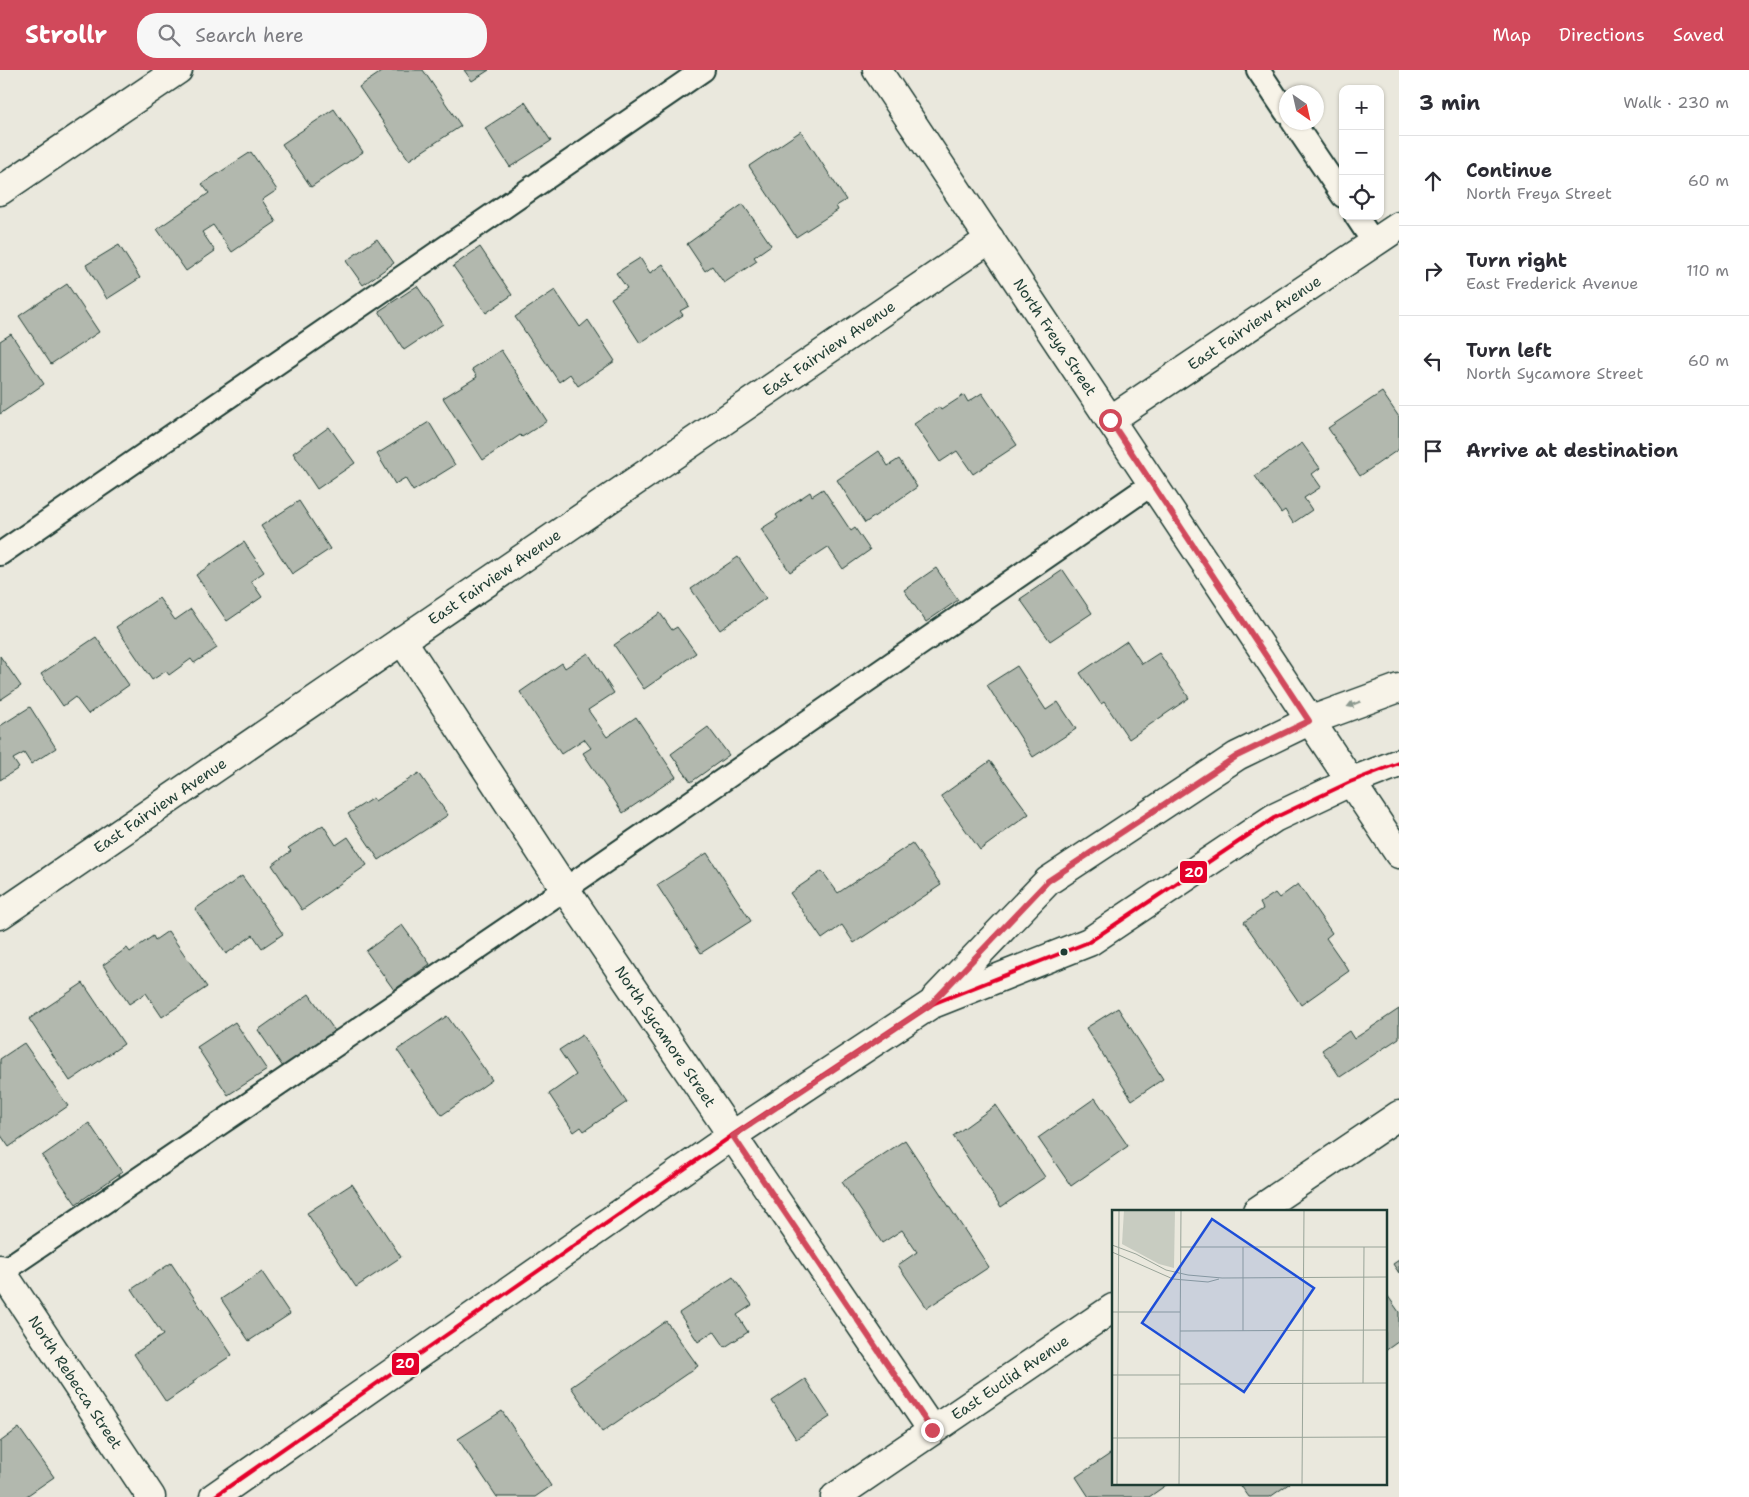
<!DOCTYPE html>
<html lang="en">
<head>
<meta charset="utf-8">
<style>
  :root { --surface:#fff; --page:#f7f7f7; --text:#2b2b33; --muted:#7c7c81; --line:#e1e1e2; --accent:#d1495b }
  body { margin:0; font-family:"Shantell Sans",sans-serif; background:var(--page); color:var(--text) }
  .controls { position:absolute; right:15px; top:15px; display:grid; overflow:hidden; border-radius:10px; box-shadow:0 1px 4px #0004 }
  .controls button { width:45px; height:45px; display:grid; place-items:center; padding:0; border:0; border-bottom:1px solid var(--line); background:var(--surface); color:var(--text); font:25px sans-serif }
  .compass { position:absolute; left:1279px; top:15px; width:45px; height:45px; border-radius:50%; background:var(--surface); box-shadow:0 1px 4px #0004; rotate:146deg }
  .stop { position:absolute; width:15px; height:15px; margin:-11px; border:4px solid #d1495b; border-radius:50%; background:#fff }
  .stop.end { background:#d1495b; border-color:#fff; box-shadow:0 1px 5px #0008 }
  .list { margin:0; padding:0; list-style:none }
  h2 { display:flex; justify-content:space-between; align-items:center; height:65px; margin:0; padding:0 20px; font-size:21px }
  h2 small { font-size:16px; font-weight:400; color:var(--muted) }
  .list li { display:grid; grid-template-columns:32px 1fr auto; gap:15px; align-items:center; box-sizing:border-box; height:90px; padding:0 20px; border-top:1px solid var(--line) }
  .list b { display:block; font-size:19px; white-space:nowrap }
  .list p { margin:0; font-size:16px; white-space:nowrap; color:var(--muted) }
  .list em { font-size:16px; font-style:normal; color:var(--muted) }
  .icon { flex:none; width:28px; height:28px; fill:none; stroke:currentColor; stroke-width:2; stroke-linecap:round; stroke-linejoin:round }
  .map { position:relative; flex:none; width:1399px; height:1427px; overflow:hidden }
  header { display:flex; align-items:center; gap:30px; box-sizing:border-box; height:70px; padding:0 25px; background:var(--accent); color:#fff }
  header strong { font-size:24px }
  nav { display:flex; gap:28px; margin-inline-start:auto; font-size:18px }
  .search { width:350px; height:45px; background:var(--page); display:flex; align-items:center; gap:12px; box-sizing:border-box; padding:0 18px; border-radius:20px; color:var(--muted); font-size:19px }
  main { display:flex }
  aside { flex:1; background:var(--surface) }
  .map>svg:first-child { display:block }
  .building { fill:#b2b8ae; stroke:#1f3d34 }
  .lines { fill:none; stroke-linecap:round; stroke-linejoin:round }
  .service-casing { stroke:#1f3d34; stroke-width:26 }
  .minor-casing { stroke:#1f3d34; stroke-width:31 }
  .tertiary-casing { stroke:#1f3d34; stroke-width:31 }
  .secondary-casing { stroke:#1f3d34; stroke-width:31 }
  .service { stroke:#f7f3e8; stroke-width:22 }
  .minor { stroke:#f7f3e8; stroke-width:28 }
  .tertiary { stroke:#f7f3e8; stroke-width:28 }
  .secondary { stroke:#f7f3e8; stroke-width:28 }
  .bus-1-casing { stroke:#f7f3e8; stroke-width:8 }
  .bus-1 { stroke:#e4002b; stroke-width:4 }
  .oneway { fill:#8b988e }
  .route { stroke:#d1495b; stroke-width:6 }
  .bus-dot { fill:#1f3d34; stroke:#f7f3e8; stroke-width:2 }
  .labels { text-anchor:middle; stroke-width:4; stroke-linejoin:round; paint-order:stroke }
  .street-label { font-size:15px; fill:#1f3d34; stroke:#f7f3e8 }
  .inset-road { fill:none; stroke:#99a499; stroke-width:1 }
  .view { fill:#1d4ed8; fill-opacity:0.15; stroke:#1d4ed8; stroke-width:2.5 }
  .inset-edge { fill:none; stroke:#1f3d34; stroke-width:2.5 }
  .line-badge { stroke:#f7f3e8; stroke-width:2 }
  .badge-label { font-size:14px; text-anchor:middle; font-weight:bold; fill:#fff }
</style>
</head>
<body>
<header>
<strong>Strollr</strong>
<div class="search"><svg class="icon" aria-label="search" viewBox="0 0 24 24"><circle cx="10" cy="10" r="6"/><path d="M15 15l6 6"/></svg>Search here</div>
<nav><a>Map</a><a>Directions</a><a>Saved</a></nav>
</header>
<main>
<div class="map">
<svg width="1399" height="1427" viewBox="0 0 1399 1427">
  <rect width="100%" height="100%" fill="#eae8dd"/>
  <filter id="ink" filterUnits="userSpaceOnUse"><feTurbulence type="fractalNoise" baseFrequency=".02" numOctaves="2"/><feDisplacementMap in="SourceGraphic" scale="10" xChannelSelector="R" yChannelSelector="G"/><feConvolveMatrix kernelMatrix="1 2 1 2 8 2 1 2 1" color-interpolation-filters="sRGB"/></filter>
  <g filter="url(#ink)">
    <g class="building">
      <path d="M384,0H423L461,56L409,90L359,17Z"/>
      <path d="M464,0H489L472,11Z"/>
      <path d="M525,32L551,71L510,97L485,58Z"/>
      <path d="M334,39L363,82L311,117L282,74Z"/>
      <path d="M801,61L846,130L836,136L838,140L796,167L749,96Z"/>
      <path d="M251,82L277,120L262,130L276,152L232,182L213,155L202,162L215,181L186,201L157,159L209,123L202,114Z"/>
      <path d="M743,134L771,175L754,187L757,191L724,213L712,196L705,201L687,174Z"/>
      <path d="M377,169L394,193L363,215L346,191Z"/>
      <path d="M119,175L140,208L107,229L86,195Z"/>
      <path d="M480,177L512,225L486,243L453,196Z"/>
      <path d="M640,188L650,203L663,194L689,236L680,241L683,245L640,273L611,228L627,218L616,203Z"/>
      <path d="M67,214L99,262L51,294L19,246Z"/>
      <path d="M417,216L443,254L404,280L379,241Z"/>
      <path d="M555,220L580,257L588,250L615,291L578,316L570,304L559,312L515,247Z"/>
      <path d="M11,264L44,314L0,344V271Z"/>
      <path d="M501,280L547,351L522,367L520,365L483,390L443,328L477,307L472,299Z"/>
      <path d="M1382,322L1399,347V379L1360,406L1328,358Z"/>
      <path d="M982,323L1017,375L973,404L957,381L940,392L914,354L939,337L941,340L964,325L968,332Z"/>
      <path d="M429,352L455,395L413,421L405,408L395,414L377,384Z"/>
      <path d="M329,357L355,393L317,419L293,383Z"/>
      <path d="M1302,373L1320,398L1312,404L1321,417L1304,428L1312,440L1293,453L1285,440L1281,443L1255,406Z"/>
      <path d="M879,381L888,396L899,389L917,417L865,453L837,410Z"/>
      <path d="M823,419L851,461L855,458L870,480L843,499L828,477L790,502L761,459L778,448L776,445L810,422L812,426Z"/>
      <path d="M299,431L330,479L292,504L261,456Z"/>
      <path d="M244,472L264,502L251,511L262,527L227,551L196,505Z"/>
      <path d="M738,487L766,528L720,560L691,519Z"/>
      <path d="M936,498L958,530L926,552L904,520Z"/>
      <path d="M1063,500L1092,543L1050,571L1020,529Z"/>
      <path d="M159,528L175,550L191,539L217,578L194,593L191,589L169,605L166,601L152,610L116,557Z"/>
      <path d="M660,543L672,560L677,557L696,583L644,619L614,575Z"/>
      <path d="M96,567L129,615L88,644L75,627L63,636L41,604Z"/>
      <path d="M1127,571L1142,594L1159,583L1189,628L1129,669L1104,632L1101,634L1080,603Z"/>
      <path d="M588,583L614,623L588,640L607,667L636,647L676,707L623,743L583,683L591,678L584,669L561,684L520,622L562,593L565,598Z"/>
      <path d="M0,586L21,616L0,630Z"/>
      <path d="M1017,596L1046,640L1058,632L1076,659L1033,687L987,615Z"/>
      <path d="M30,637L56,678L31,694L24,683L13,689L19,698L0,710V656Z"/>
      <path d="M708,657L729,685L691,712L671,684Z"/>
      <path d="M990,691L1029,744L980,780L941,726Z"/>
      <path d="M419,703L448,745L379,790L348,744L373,728L375,731Z"/>
      <path d="M323,755L336,775L348,767L367,795L302,840L272,795L291,781L288,778Z"/>
      <path d="M912,773L941,815L854,873L842,855L822,869L790,823L822,801L838,823Z"/>
      <path d="M707,783L751,851L701,883L657,815Z"/>
      <path d="M242,806L283,864L262,878L253,865L226,884L195,839Z"/>
      <path d="M1298,814L1332,863L1326,868L1349,901L1301,935L1244,852L1263,839L1260,833L1275,823L1279,828Z"/>
      <path d="M402,855L430,894L394,920L366,881Z"/>
      <path d="M168,861L207,917L162,947L146,923L129,934L103,895L127,878L130,882L153,866L155,870Z"/>
      <path d="M83,913L124,974L70,1011L29,949Z"/>
      <path d="M309,924L335,961L283,997L258,960Z"/>
      <path d="M1118,938L1163,1009L1132,1030L1086,958Z"/>
      <path d="M1399,939V968L1340,1007L1322,980L1349,961L1354,969Z"/>
      <path d="M447,946L492,1010L442,1045L397,980Z"/>
      <path d="M235,952L267,1000L228,1025L197,977Z"/>
      <path d="M582,965L627,1032L584,1061L581,1057L574,1062L549,1024L576,1005L559,980Z"/>
      <path d="M24,973L68,1036L9,1077L0,1064V989Z"/>
      <path d="M1095,1028L1128,1076L1071,1116L1038,1068Z"/>
      <path d="M996,1035L1045,1107L1001,1137L953,1066Z"/>
      <path d="M89,1053L122,1102L76,1134L42,1086Z"/>
      <path d="M905,1070L989,1197L927,1238L898,1195L917,1182L902,1160L882,1173L842,1112Z"/>
      <path d="M352,1114L401,1187L356,1217L307,1143Z"/>
      <path d="M1399,1190V1203L1393,1194Z"/>
      <path d="M171,1193L232,1285L193,1311L194,1313L166,1332L134,1284L163,1265L132,1219Z"/>
      <path d="M262,1202L290,1244L249,1271L221,1229Z"/>
      <path d="M733,1207L752,1235L737,1245L748,1262L725,1277L714,1261L698,1272L679,1243Z"/>
      <path d="M1385,1222L1399,1242V1271L1385,1281Z"/>
      <path d="M666,1251L698,1296L602,1362L571,1317Z"/>
      <path d="M805,1309L830,1347L796,1369L772,1331Z"/>
      <path d="M502,1341L551,1416L535,1427H497L458,1369Z"/>
      <path d="M19,1358L54,1407L25,1427H0V1372Z"/>
      <path d="M1113,1382V1413H1169L1149,1427H1089L1076,1407Z"/>
      <path d="M1239,1413H1290L1270,1427H1249Z"/>
    </g>
    <g class="lines">
      <g class="service-casing">
        <g id="service">
          <path d="M1258,0L1286,42"/>
          <path d="M1293,52L1343,126"/>
          <path d="M1356,146L1374,173"/>
          <path d="M0,484L703,0"/>
          <path d="M0,1203L565,819L1152,414"/>
        </g>
      </g>
      <g class="minor-casing">
        <g id="minor">
          <path d="M0,121L178,0"/>
          <path id="s1" d="M1110,350L1399,156"/>
          <path id="s2" d="M402,570L565,819L932,1360"/>
          <path id="s3" d="M0,845L990,169"/>
          <path d="M1257,1141L1399,1045"/>
          <path id="s4" d="M0,1199L151,1427"/>
          <path id="s5" d="M835,1427L1113,1238"/>
        </g>
      </g>
      <g class="tertiary-casing">
        <g id="tertiary">
          <path id="s6" d="M877,0L1399,784"/>
        </g>
      </g>
      <g class="secondary-casing">
        <g id="secondary">
          <path d="M936,928L1048,811L1237,686L1309,651L1399,618"/>
          <path d="M214,1427L733,1065L930,935L1089,872L1274,748L1350,712L1399,693"/>
        </g>
      </g>
      <use href="#service" class="service"/>
      <use href="#minor" class="minor"/>
      <use href="#tertiary" class="tertiary"/>
      <use href="#secondary" class="secondary"/>
      <g class="bus-1-casing">
        <path id="bus-1" d="M214,1427L733,1065L930,935L1089,872L1274,748L1350,712L1399,693"/>
      </g>
      <use href="#bus-1" class="bus-1"/>
    </g>
    <defs><path id="oneway-solid" d="M-6-.8H1V-3.2L6.5 0L1 3.2V.8H-6Z" transform="scale(1.25)"/></defs>
    <use class="oneway" href="#oneway-solid" transform="translate(1354 634) rotate(159)"/>
  </g>
  <g class="lines" filter="url(#ink)">
    <path class="route" d="M932,1360L733,1066L930,935L1048,811L1237,686L1309,651L1110,350"/>
  </g>
  <circle class="bus-dot" cx="1064" cy="882" r="4.5"/>
  <g class="labels">
    <g class="street-label">
      <text dy="5" stroke="none"><textPath href="#s1" startOffset="174">East Fairview Avenue</textPath></text>
      <text dy="5" stroke="none"><textPath href="#s6" startOffset="321">North Freya Street</textPath></text>
      <text dy="5" stroke="none"><textPath href="#s3" startOffset="1004">East Fairview Avenue</textPath></text>
      <text dy="5" stroke="none"><textPath href="#s3" startOffset="599">East Fairview Avenue</textPath></text>
      <text dy="5" stroke="none"><textPath href="#s3" startOffset="194">East Fairview Avenue</textPath></text>
      <text dy="5" stroke="none"><textPath href="#s2" startOffset="476">North Sycamore Street</textPath></text>
      <text dy="5" stroke="none"><textPath href="#s5" startOffset="212">East Euclid Avenue</textPath></text>
      <text dy="5" stroke="none"><textPath href="#s4" startOffset="136">North Rebecca Street</textPath></text>
    </g>
  </g>
  <g transform="translate(1112 1140)">
    <rect width="275" height="275" fill="#eae8dd"/>
    <path d="M12,0H63L62,58L47,54L10,34Z" fill="#c8ccc1"/>
    <path class="inset-road" d="M0,35L24,44L54,60L76,65L110,68L275,67M69,37H275M0,42L61,69L96,72L107,69M0,102H68M68,121L275,120M131,121V37M0,165H68M251,173L252,37M68,174L275,173M0,228L275,227M5,275L7,0M67,275L69,0M190,275L192,0"/>
    <path class="view" d="M100,9L202,78L132,182L30,113Z"/>
    <rect width="275" height="275" class="inset-edge"/>
  </g>
  <g class="line-badge">
    <rect x="1179" y="790" width="29" height="24" rx="5" fill="#e4002b"/>
    <rect x="391" y="1282" width="29" height="24" rx="5" fill="#e4002b"/>
  </g>
  <g class="badge-label">
    <text x="1194" y="807">20</text>
    <text x="405" y="1298">20</text>
  </g>
</svg>
<div class="controls">
<button>+</button>
<button>−</button>
<button><svg class="icon" aria-label="locate" viewBox="0 0 24 24"><circle cx="12" cy="12" r="6"/><path d="M12 2v4M12 18v4M2 12h4M18 12h4"/></svg></button>
</div>
<svg class="compass" viewBox="-18 -18 36 36"><path d="M0-13l5 13h-10z" fill="#e53935"/><path d="M0 13l5-13h-10z" fill="#7c7c81"/></svg>
<div class="stop" style="left:1110px;top:350px"></div>
<div class="stop end" style="left:932px;top:1360px"></div>
</div>
<aside>
<h2>3 min<small>Walk · 230 m</small></h2>
<ul class="list">
<li><svg class="icon" aria-label="ahead" viewBox="0 0 24 24"><path d="M12 20V5M6 11l6-6 6 6"/></svg><div><b>Continue</b><p>North Freya Street</p></div><em>60 m</em></li>
<li><svg class="icon" aria-label="right" viewBox="0 0 24 24"><path d="M7 20v-9h11M14 6l5 5-5 5"/></svg><div><b>Turn right</b><p>East Frederick Avenue</p></div><em>110 m</em></li>
<li><svg class="icon" aria-label="left" viewBox="0 0 24 24"><path d="M17 20v-9H6M10 6l-5 5 5 5"/></svg><div><b>Turn left</b><p>North Sycamore Street</p></div><em>60 m</em></li>
<li><svg class="icon" aria-label="arrive" viewBox="0 0 24 24"><path d="M6 21V4h12l-3 4 3 4H6"/></svg><div><b>Arrive at destination</b></div></li>
</ul>
</aside>
</main>
</body>
</html>
